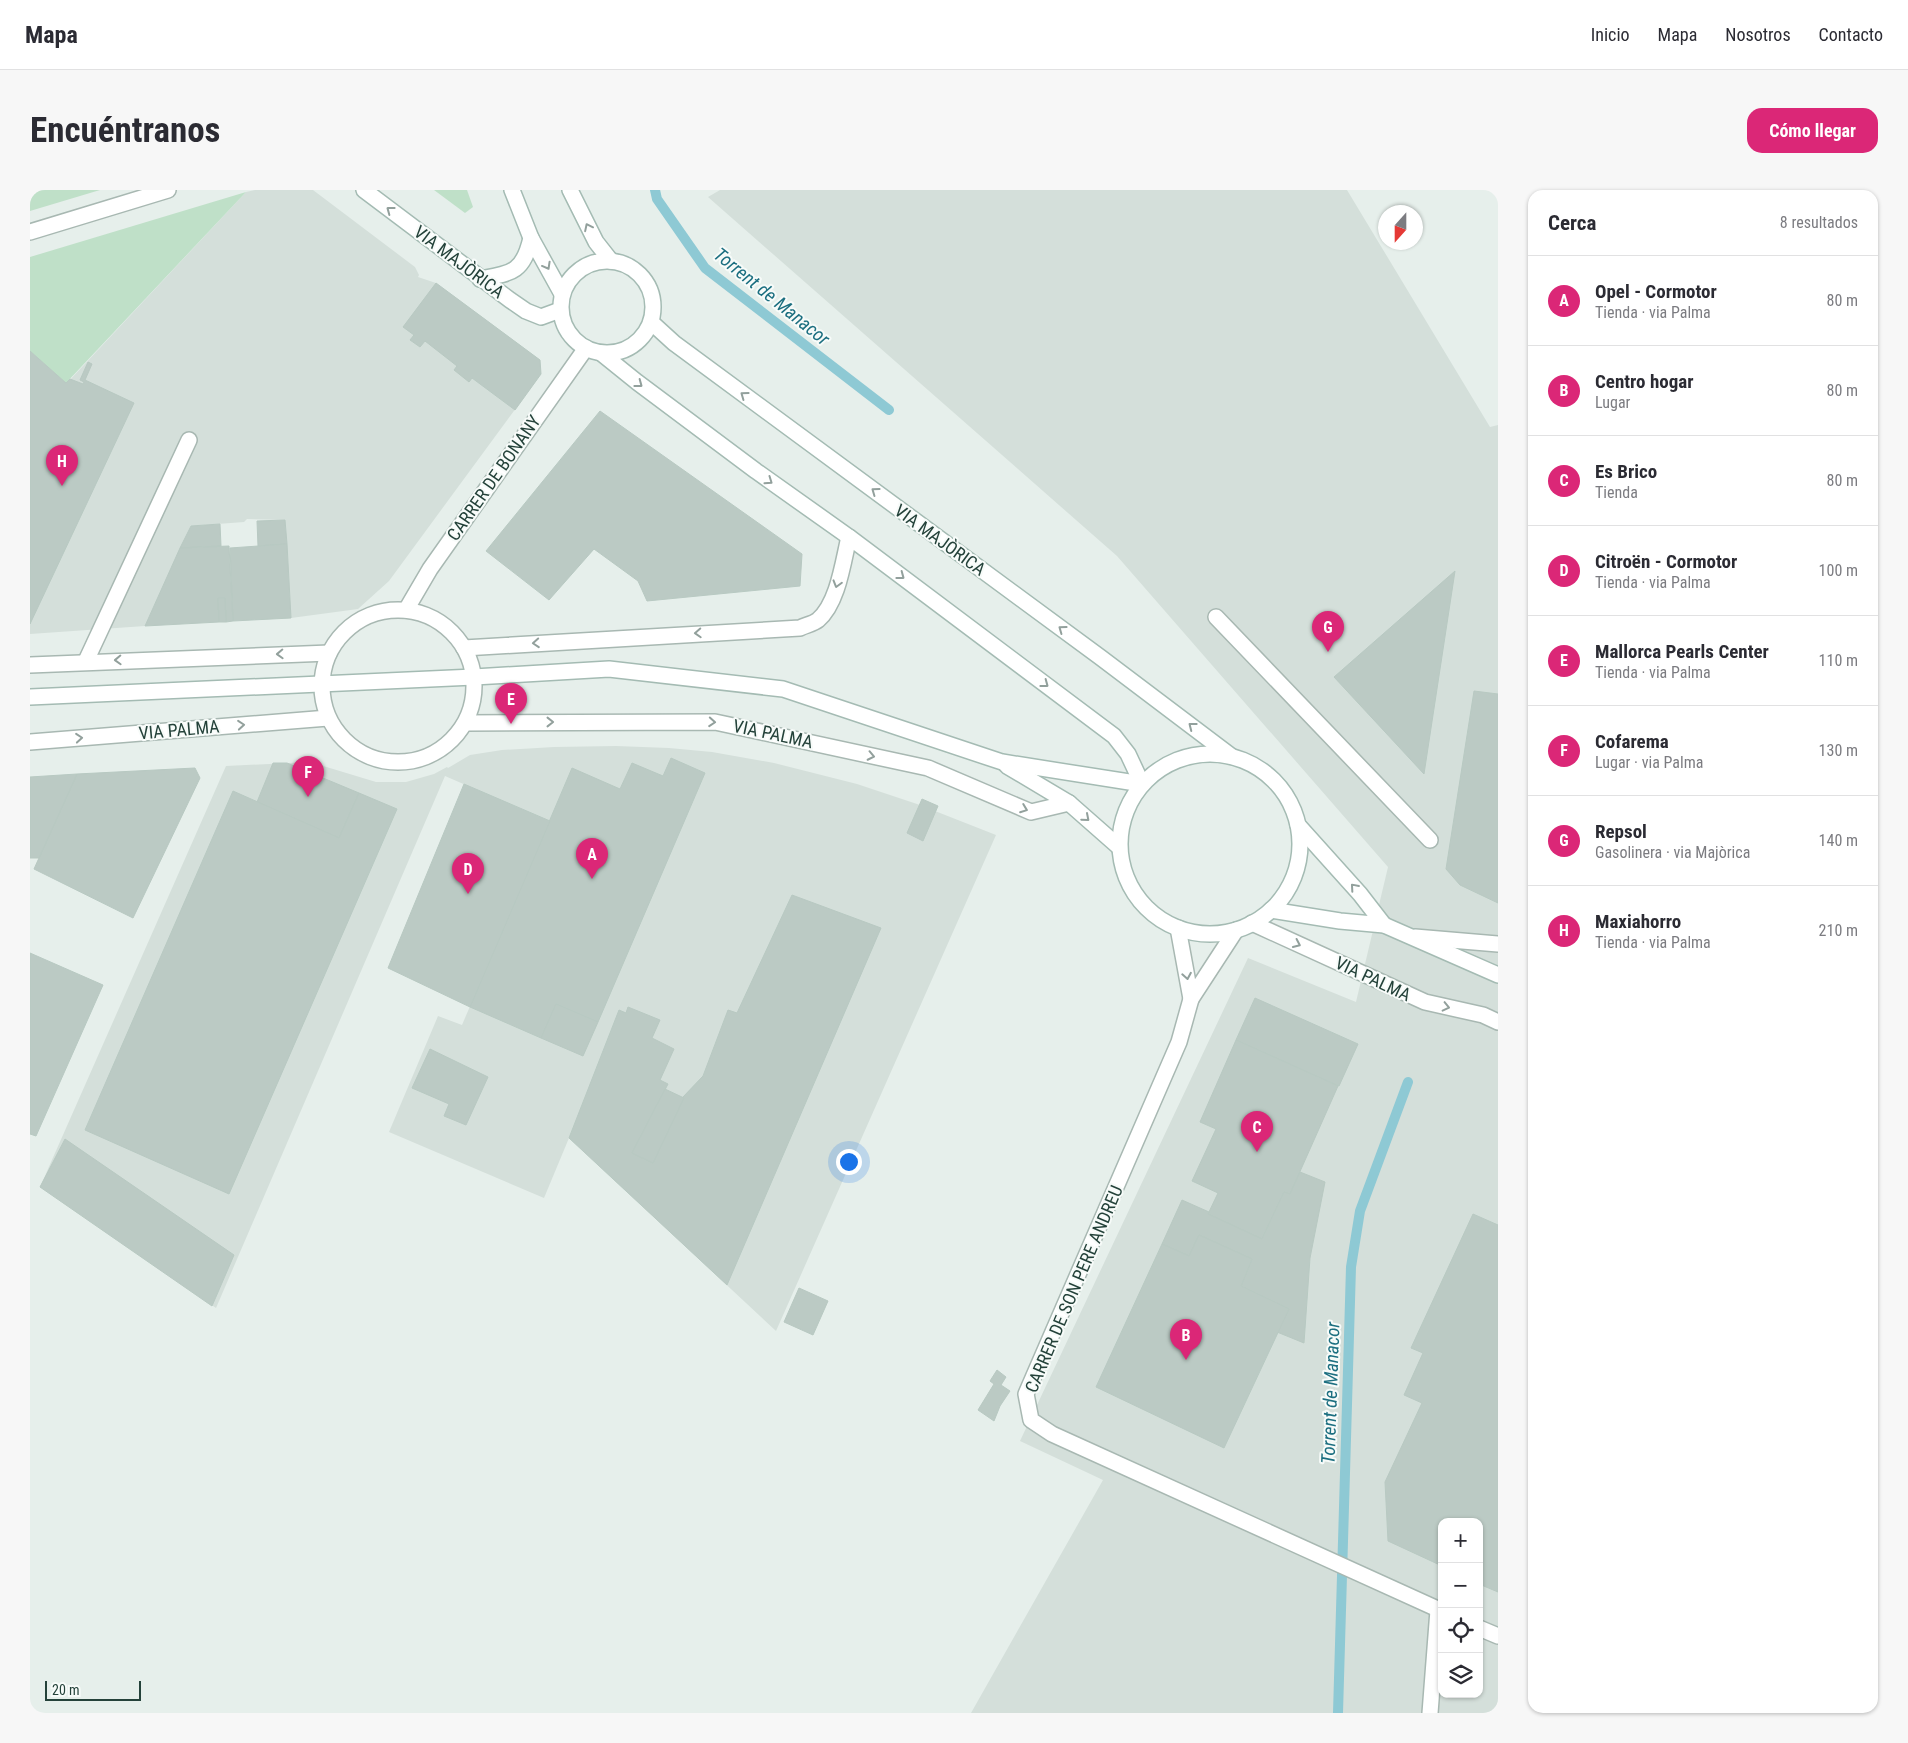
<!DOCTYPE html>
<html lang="es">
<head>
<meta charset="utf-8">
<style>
  :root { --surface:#fff; --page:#f7f7f7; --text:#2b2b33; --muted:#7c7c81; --line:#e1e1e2; --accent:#db2777 }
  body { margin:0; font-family:"Roboto Condensed",sans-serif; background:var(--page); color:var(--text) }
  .controls { position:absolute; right:15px; bottom:15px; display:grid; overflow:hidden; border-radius:10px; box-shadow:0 1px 4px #0004 }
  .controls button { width:45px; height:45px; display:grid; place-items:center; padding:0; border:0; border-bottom:1px solid var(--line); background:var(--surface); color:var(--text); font:25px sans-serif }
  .compass { position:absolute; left:1348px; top:15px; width:45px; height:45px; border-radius:50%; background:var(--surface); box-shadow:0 1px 4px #0004; rotate:201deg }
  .scale { position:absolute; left:15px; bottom:12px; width:96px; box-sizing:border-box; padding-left:5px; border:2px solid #24423a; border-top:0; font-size:14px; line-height:18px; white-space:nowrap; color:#24423a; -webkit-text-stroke:4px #f7fbf9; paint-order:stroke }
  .you { position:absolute; left:818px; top:971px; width:18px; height:18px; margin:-12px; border:4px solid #fff; border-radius:50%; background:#1a73e8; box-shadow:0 0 0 8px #1a73e833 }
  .badge { display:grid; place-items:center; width:32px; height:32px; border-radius:50%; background:var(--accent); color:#fff; font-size:16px; font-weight:700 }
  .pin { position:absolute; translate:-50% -41px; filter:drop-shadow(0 1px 2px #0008) }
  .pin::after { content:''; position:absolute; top:26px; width:18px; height:15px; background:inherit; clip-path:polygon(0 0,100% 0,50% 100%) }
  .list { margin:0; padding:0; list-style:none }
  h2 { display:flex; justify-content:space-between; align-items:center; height:65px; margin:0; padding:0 20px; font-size:21px }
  h2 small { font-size:16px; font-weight:400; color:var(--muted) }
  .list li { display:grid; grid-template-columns:32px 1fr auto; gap:15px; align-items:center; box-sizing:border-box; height:90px; padding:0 20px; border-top:1px solid var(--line) }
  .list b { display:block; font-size:19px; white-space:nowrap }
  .list p { margin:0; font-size:16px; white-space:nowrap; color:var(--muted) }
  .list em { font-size:16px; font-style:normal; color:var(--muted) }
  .icon { flex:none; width:28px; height:28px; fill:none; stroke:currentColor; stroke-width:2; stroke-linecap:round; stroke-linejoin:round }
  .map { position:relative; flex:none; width:1468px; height:1523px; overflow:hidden; border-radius:15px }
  header { display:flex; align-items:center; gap:30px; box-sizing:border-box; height:70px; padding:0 25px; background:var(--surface); border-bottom:1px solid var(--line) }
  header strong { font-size:24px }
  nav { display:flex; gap:28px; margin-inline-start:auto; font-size:18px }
  .intro { display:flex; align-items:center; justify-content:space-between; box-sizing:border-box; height:120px; padding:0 30px }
  h1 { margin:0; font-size:35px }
  .button { padding:12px 22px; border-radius:15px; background:var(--accent); color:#fff; font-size:18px; font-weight:700 }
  main { display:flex; gap:30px; padding:0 30px }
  aside { flex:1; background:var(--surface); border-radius:15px; box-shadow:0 1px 4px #0004 }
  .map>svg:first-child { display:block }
  .built { fill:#d4dfda; fill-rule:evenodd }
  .green { fill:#bfe0c8 }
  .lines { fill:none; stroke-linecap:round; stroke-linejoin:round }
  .stream { stroke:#8ec9d4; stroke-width:10 }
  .building { fill:#bbcac4; stroke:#b8c9c2 }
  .lane-casing { stroke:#a8b8b2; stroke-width:18 }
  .street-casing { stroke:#a8b8b2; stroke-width:18 }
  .secondary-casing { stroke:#a4bbb3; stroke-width:18 }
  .lane { stroke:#fff; stroke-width:15 }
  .street { stroke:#fff; stroke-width:15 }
  .secondary { stroke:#fff; stroke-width:15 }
  .oneway { stroke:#92a09c }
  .labels { text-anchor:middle; stroke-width:4; stroke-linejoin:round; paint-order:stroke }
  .street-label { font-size:18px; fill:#24423a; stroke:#f7fbf9 }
  .water-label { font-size:19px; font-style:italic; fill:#1c6f80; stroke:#f7fbf9 }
</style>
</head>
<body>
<header>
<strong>Mapa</strong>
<nav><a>Inicio</a><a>Mapa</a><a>Nosotros</a><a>Contacto</a></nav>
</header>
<div class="intro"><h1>Encuéntranos</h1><a class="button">Cómo llegar</a></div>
<main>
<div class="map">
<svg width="1468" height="1523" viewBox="0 0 1468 1523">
  <rect width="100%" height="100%" fill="#e6efeb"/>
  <g class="built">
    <path d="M225,0H283L381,74L385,77L389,85L388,87L406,93L510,170L511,184L359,391L328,419L261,428L255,330L217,329L214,332L161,336L115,436L0,444V161L37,193L216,2Z"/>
    <path d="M690,0H1317L1460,237L1468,235V1523H941L1073,1290L990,1251L1218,768L1326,812L1358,677L1087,366L678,7ZM1412,1332H1449V1504H1412Z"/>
    <path d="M586,556L639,558L682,562L744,573L827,594L890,615L878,643L892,650L905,621L966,645L746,1141L539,948L514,1008L359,942L408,826L432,835L519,631L415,586L186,1118L10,997L196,576L280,572L346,592H376L404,584L417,577L418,578L440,565L472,560L524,557Z"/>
  </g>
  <g class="green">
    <path d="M0,0H70L0,21Z"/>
    <path d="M404,0H437L443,17L435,23Z"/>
    <path d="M216,2L36,193L0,161V67Z"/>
  </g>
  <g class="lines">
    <g class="stream">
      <path d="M625,0L627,9L675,78L859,220"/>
      <path d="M1308,1523L1321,1077L1330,1021L1378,892"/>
    </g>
  </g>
  <g class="building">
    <path d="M406,93L510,170L511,184L485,220L442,188L439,192L424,180L427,176L395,151L390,157L380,150L384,145L373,137Z"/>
    <path d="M0,161L36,193L40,189L53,194L54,192L50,190L58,172L62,174L55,190L104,213L0,434Z"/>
    <path d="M570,221L772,364L770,396L617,411L608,391L564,359L519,410L456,361Z"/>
    <path d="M255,330L257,354L228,356L227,331Z"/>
    <path d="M190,334L191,356L150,358L161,336Z"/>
    <path d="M257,354L261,428L203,431L200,358Z"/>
    <path d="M199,356L203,431L196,432L195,408H188L189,432L115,436L150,358Z"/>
    <path d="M1425,381L1394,584L1304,487Z"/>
    <path d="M188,408H195L196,432H189Z"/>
    <path d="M1444,501L1468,504V713L1430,695L1416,679Z"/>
    <path d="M641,568L675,583L568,832L526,814L511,848L440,817L542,578L590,599L602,573L633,586Z"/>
    <path d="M243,573H257L329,603L309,648L227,612Z"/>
    <path d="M165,578L170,588L103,728L4,679L47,584Z"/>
    <path d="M47,584L9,668H0V587Z"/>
    <path d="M434,594L520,631L440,817L358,778Z"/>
    <path d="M203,601L309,648L329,603L367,619L199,1004L55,940Z"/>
    <path d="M892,609L908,616L893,651L877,643Z"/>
    <path d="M762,705L851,738L697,1095L539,948L589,820L596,823L598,817L630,830L622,848L644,859L630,890L638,894L602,963L623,973L653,907L673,886L698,820L707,823Z"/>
    <path d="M0,763L73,795L6,946L0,944Z"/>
    <path d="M1225,808L1328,854L1309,896L1206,850Z"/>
    <path d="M526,814L568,832L553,866L511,848Z"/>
    <path d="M1206,850L1308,896L1260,1004L1254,1002L1232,1049L1178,1024L1188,1003L1162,991L1186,939L1170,932Z"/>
    <path d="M400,859L458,887L436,935L414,926L419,914L382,898Z"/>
    <path d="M635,899L654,908L623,973L602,963Z"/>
    <path d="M35,949L204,1065L182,1116L10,997Z"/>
    <path d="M1270,982L1295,992L1280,1068L1274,1153L1247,1142L1259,1119L1211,1096L1222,1069L1169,1045L1159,1066L1132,1054L1152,1010L1179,1022L1178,1024L1232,1049L1254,1002L1260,1004Z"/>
    <path d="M1443,1024L1468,1035V1402L1449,1394V1332H1412V1376L1358,1351L1355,1292L1392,1213L1374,1205L1393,1163L1381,1158Z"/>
    <path d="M1169,1045L1222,1069L1211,1096L1259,1119L1194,1258L1066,1197L1132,1054L1159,1066Z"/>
    <path d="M769,1098L798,1111L783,1145L754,1132Z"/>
    <path d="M967,1180L976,1187L971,1195L980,1201L970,1216L964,1231L948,1220L964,1194L960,1191Z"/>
  </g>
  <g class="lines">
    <g class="lane-casing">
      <g id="lane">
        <path d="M1186,427L1400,650"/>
        <path d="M56,471L159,250"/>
        <path d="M1385,747L1468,754"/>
        <path d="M1400,1523L1408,1420"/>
      </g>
    </g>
    <g class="street-casing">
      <g id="street">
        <path d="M0,42L138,0"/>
        <circle cx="368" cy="496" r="76"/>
        <path d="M376,420L400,379L556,158"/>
        <path d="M434,458L770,438C776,435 783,434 788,430C808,413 813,372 819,347"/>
        <path d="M0,475L299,463"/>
        <path d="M436,533L685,532L898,578L1001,622L1039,613"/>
        <path d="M0,552L298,528"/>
        <path d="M1222,733L1395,812L1453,825L1468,832"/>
        <path d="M1148,738L1161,809L1206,740"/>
        <path d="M1161,809L1149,852L996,1204L1001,1230L1022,1244L1412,1421"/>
        <path d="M1449,1438L1468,1446"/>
      </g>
    </g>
    <g class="secondary-casing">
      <g id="secondary">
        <path d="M334,0L480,110L496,121L511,127L530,120"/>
        <path d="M482,0L501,48L532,104"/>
        <path d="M540,0L566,52L581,71"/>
        <circle cx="577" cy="117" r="46"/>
        <path d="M450,89C483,83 493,82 501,48"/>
        <path d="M621,132L644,153L1070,467L1201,566"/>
        <path d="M571,163L607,192L726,281L819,347L1084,546L1098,564L1112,594"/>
        <path d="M0,507L444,487L579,479L753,499L972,572L1112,594"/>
        <circle cx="1180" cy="654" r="90"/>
        <path d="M977,576L1039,613L1089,657"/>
        <path d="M1268,635L1330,704L1354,735"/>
        <path d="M1241,720L1310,731L1354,735L1468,785"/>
      </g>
    </g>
    <use href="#lane" class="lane"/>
    <use href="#street" class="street"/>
    <use href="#secondary" class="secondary"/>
  </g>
  <defs><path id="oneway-chevron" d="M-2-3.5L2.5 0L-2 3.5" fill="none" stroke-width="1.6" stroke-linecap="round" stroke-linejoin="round" transform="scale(1.25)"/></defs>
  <g class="oneway">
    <use href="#oneway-chevron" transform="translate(360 20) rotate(-143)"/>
    <use href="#oneway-chevron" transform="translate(558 37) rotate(-116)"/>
    <use href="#oneway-chevron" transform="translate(517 76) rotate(61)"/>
    <use href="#oneway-chevron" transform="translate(609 194) rotate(37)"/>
    <use href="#oneway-chevron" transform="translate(714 205) rotate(-144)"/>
    <use href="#oneway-chevron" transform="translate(739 291) rotate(35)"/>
    <use href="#oneway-chevron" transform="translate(845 301) rotate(-144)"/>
    <use href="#oneway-chevron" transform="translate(871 386) rotate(37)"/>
    <use href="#oneway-chevron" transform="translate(807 394) rotate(106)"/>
    <use href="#oneway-chevron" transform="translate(1032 439) rotate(-144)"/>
    <use href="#oneway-chevron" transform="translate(668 443) rotate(177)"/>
    <use href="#oneway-chevron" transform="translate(506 453) rotate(176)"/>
    <use href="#oneway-chevron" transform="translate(250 464) rotate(178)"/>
    <use href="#oneway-chevron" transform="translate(88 470) rotate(178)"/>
    <use href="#oneway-chevron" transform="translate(1015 494) rotate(37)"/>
    <use href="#oneway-chevron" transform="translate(520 532)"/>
    <use href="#oneway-chevron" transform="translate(682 532) rotate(4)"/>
    <use href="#oneway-chevron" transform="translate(211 535) rotate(-5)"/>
    <use href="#oneway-chevron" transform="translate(1162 536) rotate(-142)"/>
    <use href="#oneway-chevron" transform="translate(49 548) rotate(-5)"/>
    <use href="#oneway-chevron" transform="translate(841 566) rotate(12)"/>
    <use href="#oneway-chevron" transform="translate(994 619) rotate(21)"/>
    <use href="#oneway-chevron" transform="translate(1056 628) rotate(41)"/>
    <use href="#oneway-chevron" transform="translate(1324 697) rotate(-131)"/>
    <use href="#oneway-chevron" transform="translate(1267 754) rotate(25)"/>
    <use href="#oneway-chevron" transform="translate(1157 786) rotate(80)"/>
    <use href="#oneway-chevron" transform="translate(1416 817) rotate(13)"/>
  </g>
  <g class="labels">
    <g class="street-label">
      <text transform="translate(429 72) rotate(37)" y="6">VIA MAJÒRICA</text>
      <text transform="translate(464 288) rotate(-55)" y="6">CARRER DE BONANY</text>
      <text transform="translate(910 350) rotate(36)" y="6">VIA MAJÒRICA</text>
      <text transform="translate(149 540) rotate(-5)" y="6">VIA PALMA</text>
      <text transform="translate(743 544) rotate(12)" y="6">VIA PALMA</text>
      <text transform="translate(1343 789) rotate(25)" y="6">VIA PALMA</text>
      <text transform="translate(1044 1099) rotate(-67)" y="6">CARRER DE SON PERE ANDREU</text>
    </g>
    <g class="water-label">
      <text transform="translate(742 106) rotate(39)" y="7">Torrent de Manacor</text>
      <text transform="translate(1300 1203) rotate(-88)" y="7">Torrent de Manacor</text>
    </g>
  </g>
</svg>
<div class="controls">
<button>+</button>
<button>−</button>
<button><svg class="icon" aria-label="locate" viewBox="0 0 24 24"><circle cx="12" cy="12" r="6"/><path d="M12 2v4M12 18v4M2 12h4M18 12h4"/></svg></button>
<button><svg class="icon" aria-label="layers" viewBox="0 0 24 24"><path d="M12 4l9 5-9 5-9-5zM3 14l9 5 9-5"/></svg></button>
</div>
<svg class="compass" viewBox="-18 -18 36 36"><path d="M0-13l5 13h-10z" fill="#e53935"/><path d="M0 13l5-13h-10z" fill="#7c7c81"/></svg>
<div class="scale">20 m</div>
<div class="you"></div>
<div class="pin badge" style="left:562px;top:689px">A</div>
<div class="pin badge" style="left:1156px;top:1170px">B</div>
<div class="pin badge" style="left:1227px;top:962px">C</div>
<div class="pin badge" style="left:438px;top:704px">D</div>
<div class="pin badge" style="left:481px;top:534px">E</div>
<div class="pin badge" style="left:278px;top:607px">F</div>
<div class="pin badge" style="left:1298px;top:462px">G</div>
<div class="pin badge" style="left:32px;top:296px">H</div>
</div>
<aside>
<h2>Cerca<small>8 resultados</small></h2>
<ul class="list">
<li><span class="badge">A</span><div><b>Opel - Cormotor</b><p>Tienda · via Palma</p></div><em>80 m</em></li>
<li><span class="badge">B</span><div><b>Centro hogar</b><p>Lugar</p></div><em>80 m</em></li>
<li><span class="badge">C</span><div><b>Es Brico</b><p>Tienda</p></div><em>80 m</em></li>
<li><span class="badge">D</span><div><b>Citroën - Cormotor</b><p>Tienda · via Palma</p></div><em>100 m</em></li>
<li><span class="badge">E</span><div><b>Mallorca Pearls Center</b><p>Tienda · via Palma</p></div><em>110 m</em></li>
<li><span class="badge">F</span><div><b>Cofarema</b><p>Lugar · via Palma</p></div><em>130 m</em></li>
<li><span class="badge">G</span><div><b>Repsol</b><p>Gasolinera · via Majòrica</p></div><em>140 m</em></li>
<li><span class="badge">H</span><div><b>Maxiahorro</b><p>Tienda · via Palma</p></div><em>210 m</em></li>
</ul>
</aside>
</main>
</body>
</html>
